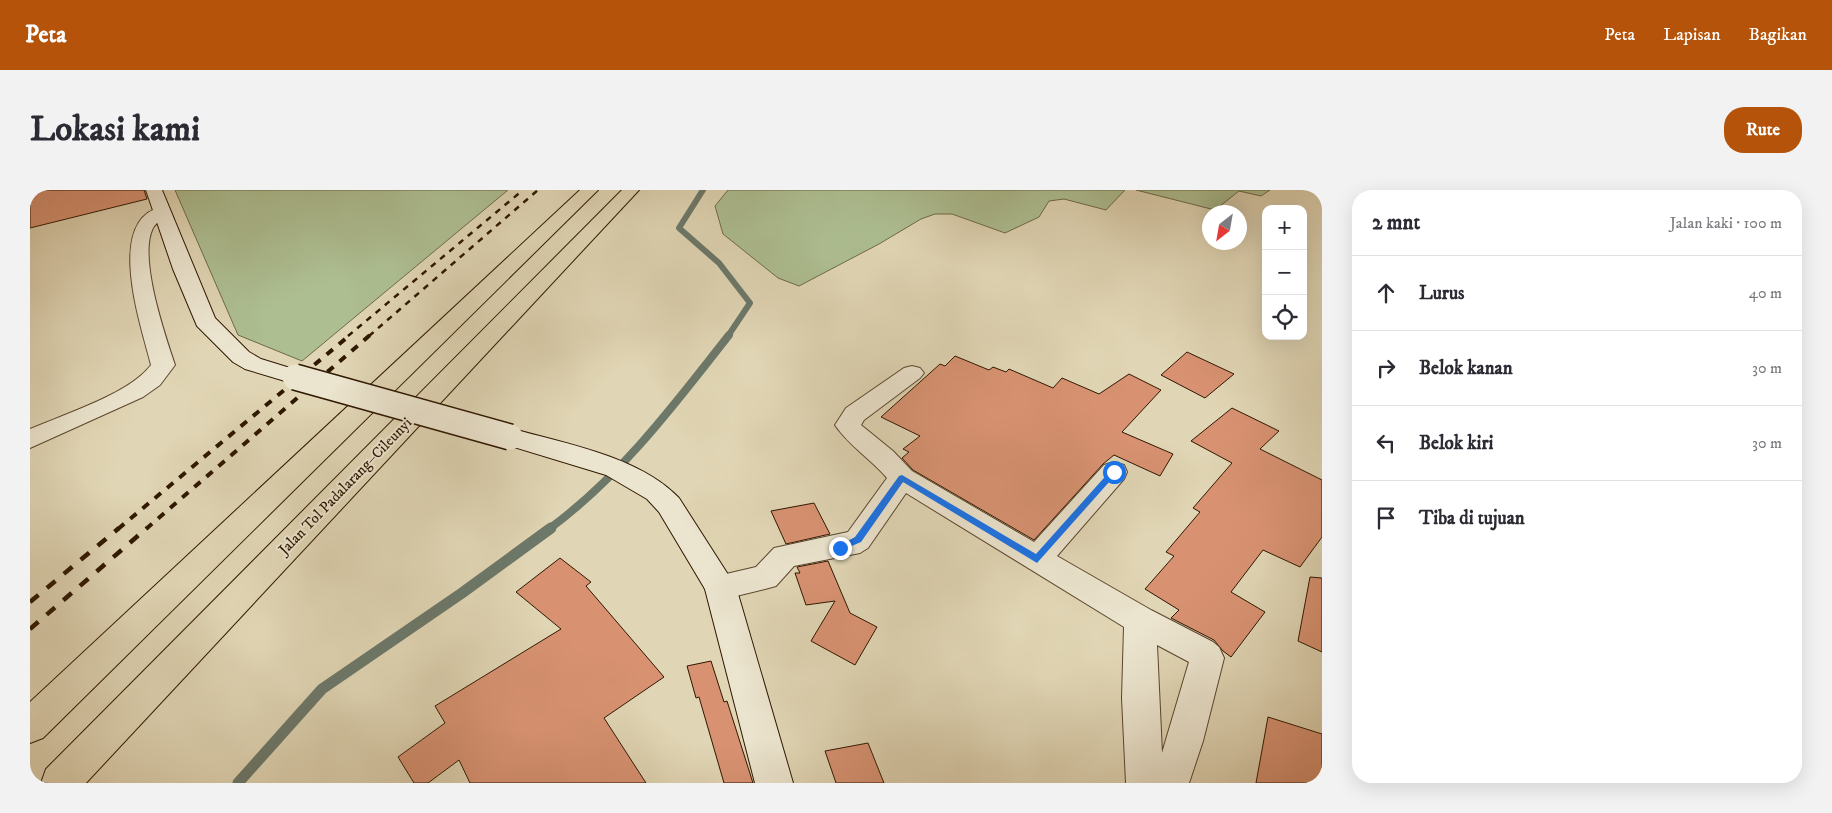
<!DOCTYPE html>
<html lang="id">
<head>
<meta charset="utf-8">
<style>
  :root { --surface:#fff; --page:#f2f2f3; --text:#2b2b33; --muted:#7c7c81; --line:#e1e1e2; --accent:#b45309 }
  body { margin:0; font-family:"IM FELL DW Pica",serif; background:var(--page); color:var(--text) }
  .controls { position:absolute; right:15px; top:15px; display:grid; overflow:hidden; border-radius:10px; box-shadow:0 5px 20px #0002 }
  .controls button { width:45px; height:45px; display:grid; place-items:center; padding:0; border:0; border-bottom:1px solid var(--line); background:var(--surface); color:var(--text); font:25px sans-serif }
  .compass { position:absolute; left:1172px; top:15px; width:45px; height:45px; border-radius:50%; background:var(--surface); box-shadow:0 5px 20px #0002; rotate:211deg }
  .stop { position:absolute; width:15px; height:15px; margin:-11px; border:4px solid #1a73e8; border-radius:50%; background:#fff }
  .stop.end { background:#1a73e8; border-color:#fff; box-shadow:0 1px 5px #0008 }
  .list { margin:0; padding:0; list-style:none }
  h2 { display:flex; justify-content:space-between; align-items:center; height:65px; margin:0; padding:0 20px; font-size:21px }
  h2 small { font-size:16px; font-weight:400; color:var(--muted) }
  .list li { display:grid; grid-template-columns:32px 1fr auto; gap:15px; align-items:center; box-sizing:border-box; height:75px; padding:0 20px; border-top:1px solid var(--line) }
  .list b { display:block; font-size:19px; white-space:nowrap }
  .list em { font-size:16px; font-style:normal; color:var(--muted) }
  .icon { flex:none; width:28px; height:28px; fill:none; stroke:currentColor; stroke-width:2; stroke-linecap:round; stroke-linejoin:round }
  .map { position:relative; flex:none; width:1292px; height:593px; overflow:hidden; border-radius:20px }
  header { display:flex; align-items:center; gap:30px; box-sizing:border-box; height:70px; padding:0 25px; background:var(--accent); color:#fff }
  header strong { font-size:24px }
  nav { display:flex; gap:28px; margin-inline-start:auto; font-size:18px }
  .intro { display:flex; align-items:center; justify-content:space-between; box-sizing:border-box; height:120px; padding:0 30px }
  h1 { margin:0; font-size:35px }
  .button { padding:12px 22px; border-radius:20px; background:var(--accent); color:#fff; font-size:18px; font-weight:700 }
  main { display:flex; gap:30px; padding:0 30px }
  aside { flex:1; background:var(--surface); border-radius:20px; box-shadow:0 5px 20px #0002 }
  .map>svg:first-child { display:block }
  .green { fill:#adbe91; stroke:#6e6a48 }
  .lines { fill:none; stroke-linecap:round; stroke-linejoin:round }
  .stream-far2 { stroke:#6c786a; stroke-width:6 }
  .stream-far1 { stroke:#6c786a; stroke-width:8 }
  .stream { stroke:#6c786a; stroke-width:11 }
  .building { fill:#d89272; stroke:#2f1700 }
  .street-casing { stroke:#5b462d; stroke-width:2 }
  .secondary-casing { stroke:#2f1700; stroke-width:2 }
  .highway-casing { stroke:#2f1700; stroke-width:2 }
  .street { fill:#ebe4ce; fill-rule:evenodd }
  .secondary { fill:#ebe4ce; fill-rule:evenodd }
  .highway { fill:#e0d5b4; fill-rule:evenodd }
  .rail-far2 { stroke:#2f1700; stroke-width:2.5; stroke-dasharray:6 6; stroke-linecap:butt }
  .rail-far1 { stroke:#2f1700; stroke-width:4; stroke-dasharray:8 8; stroke-linecap:butt }
  .rail { stroke:#2f1700; stroke-width:4.5; stroke-dasharray:11 11; stroke-linecap:butt }
  .secondary-bridge-casing { stroke:#2f1700; stroke-width:28; stroke-linecap:butt }
  .secondary-bridge { stroke:#ebe4ce; stroke-width:25 }
  .route { fill:#1a73e8 }
  .labels { text-anchor:middle; stroke-width:4; stroke-linejoin:round; paint-order:stroke }
  .street-label { font-size:15px; fill:#2f1700; stroke:#ebe4ce }
</style>
</head>
<body>
<header>
<strong>Peta</strong>
<nav><a>Peta</a><a>Lapisan</a><a>Bagikan</a></nav>
</header>
<div class="intro"><h1>Lokasi kami</h1><a class="button">Rute</a></div>
<main>
<div class="map">
<svg width="1292" height="593" viewBox="0 0 1292 593">
  <rect width="100%" height="100%" fill="#e0d5b4"/>
  <filter id="stains"><feTurbulence type="fractalNoise" baseFrequency=".004" numOctaves="4"/><feColorMatrix values="0 0 0 0 .2 0 0 0 0 .09 0 0 0 0 .02 0 0 0 .5 -.17"/></filter>
  <radialGradient id="worn" r=".72"><stop offset=".6" stop-color="#630" stop-opacity="0"/><stop offset="1" stop-color="#630" stop-opacity=".3"/></radialGradient>
  <g class="green">
    <path d="M145,0H478L272,171L208,145Z"/>
    <path d="M698,0H1095L1076,20L1034,9L1019,11L1009,27L975,43L922,24H905L891,29L849,54L769,96L748,88L693,44L685,16Z"/>
    <path d="M1106,0H1240L1231,6L1209,1L1185,20Z"/>
  </g>
  <g class="lines">
    <path class="stream-far2" d="M673,0L649,38L689,73L720,113L698,146"/>
    <path class="stream-far1" d="M519,339C591,286 645,214 699,145"/>
    <path class="stream" d="M208,593L292,499L432,403L521,338"/>
  </g>
  <g class="building">
    <path d="M0,0H114L117,9L0,38Z"/>
    <path d="M1157,162L1204,184L1175,208L1131,185Z"/>
    <path d="M925,166L959,180L963,177L976,182L979,179L1023,198L1032,188L1069,204L1099,184L1131,200L1092,242L1143,264L1130,286L1084,265L1073,274L1004,350L883,280L872,268L879,262L873,259L890,246L851,227L910,174L915,176Z"/>
    <path d="M1202,218L1249,241L1230,259L1292,290V347L1270,377L1233,360L1201,402L1235,422L1201,467L1193,461L1184,450L1141,428L1149,420L1115,399L1144,366L1136,362L1170,322L1163,318L1202,273L1161,251Z"/>
    <path d="M784,313L800,344L756,354L741,321Z"/>
    <path d="M530,368L561,392L556,396L634,487L574,528L616,593H440L429,570L398,593H384L368,567L415,533L405,516L531,439L486,402Z"/>
    <path d="M798,371L820,423L847,437L825,475L781,451L805,411L776,415L765,383H770L767,377Z"/>
    <path d="M1280,387L1292,388V462L1268,451Z"/>
    <path d="M681,471L694,512L697,511L723,593H694L669,507L666,508L657,476Z"/>
    <path d="M1238,527L1292,544V593H1226Z"/>
    <path d="M838,553L854,593H806L795,561Z"/>
  </g>
  <g class="lines">
    <g class="street-casing">
      <g id="street">
        <path d="M131,17L137,18L140,22C135,28 127,31 123,38C108,67 135,145 145,175L130,195L113,207L0,258V239C35,224 99,204 121,175C112,138 74,31 131,17Z"/>
        <path d="M882,176L890,178L894,183L890,188L834,230L831,235L863,261L882,281L1004,352L1074,275L1084,272L1094,275L1097,282L1094,289L1027,366L1121,420L1183,452L1189,457L1194,468L1173,551L1159,593H1096L1092,508L1094,437L876,303L838,358L830,363L764,376L746,396L735,399L690,410L679,406L674,397L679,388L726,377L744,358L818,342L857,288C841,269 819,256 805,235L816,218L874,178ZM1127,455L1159,472L1132,563Z"/>
      </g>
    </g>
    <g class="secondary-casing">
      <g id="secondary">
        <path d="M116,0H132L185,128L219,162L231,169L273,182L277,187L273,192L265,194L215,179L203,172L167,136L143,79Z"/>
        <path d="M480,238C535,254 609,266 649,308L706,397L763,593H725L675,399L629,322L617,309L576,285L471,253L467,247L471,241Z"/>
      </g>
    </g>
    <g class="highway-casing">
      <g id="highway">
        <path d="M550,0H568L13,548L0,553V512Z"/>
        <path d="M592,0H609L56,593H11L16,579Z"/>
      </g>
    </g>
    <use href="#street" class="street"/>
    <use href="#secondary" class="secondary"/>
    <use href="#highway" class="highway"/>
    <g class="rail-far2">
      <path d="M318,146L493,0"/>
      <path d="M339,146L508,0"/>
    </g>
    <g class="rail-far1">
      <path d="M88,339L320,145"/>
      <path d="M116,339L340,145"/>
    </g>
    <g class="rail">
      <path d="M0,412L89,338"/>
      <path d="M0,439L117,338"/>
    </g>
    <g class="secondary-bridge-casing">
      <path id="secondary-bridge" d="M265,187L480,247"/>
    </g>
    <use href="#secondary-bridge" class="secondary-bridge"/>
  </g>
  <path class="route" d="M1081,280L1088,282L1007,373L873,292L831,352L810,361L805,358L825,347L869,286L872,285L1006,364Z"/>
  <g class="labels">
    <g class="street-label">
      <text transform="translate(315 296) rotate(-46)" y="5">Jalan Tol Padalarang–Cileunyi</text>
    </g>
  </g>
  <rect width="100%" height="100%" filter="url(#stains)"/>
  <rect width="100%" height="100%" fill="url(#worn)"/>
</svg>
<div class="controls">
<button>+</button>
<button>−</button>
<button><svg class="icon" aria-label="locate" viewBox="0 0 24 24"><circle cx="12" cy="12" r="6"/><path d="M12 2v4M12 18v4M2 12h4M18 12h4"/></svg></button>
</div>
<svg class="compass" viewBox="-18 -18 36 36"><path d="M0-13l5 13h-10z" fill="#e53935"/><path d="M0 13l5-13h-10z" fill="#7c7c81"/></svg>
<div class="stop" style="left:1084px;top:282px"></div>
<div class="stop end" style="left:810px;top:358px"></div>
</div>
<aside>
<h2>2 mnt<small>Jalan kaki · 100 m</small></h2>
<ul class="list">
<li><svg class="icon" aria-label="ahead" viewBox="0 0 24 24"><path d="M12 20V5M6 11l6-6 6 6"/></svg><div><b>Lurus</b></div><em>40 m</em></li>
<li><svg class="icon" aria-label="right" viewBox="0 0 24 24"><path d="M7 20v-9h11M14 6l5 5-5 5"/></svg><div><b>Belok kanan</b></div><em>30 m</em></li>
<li><svg class="icon" aria-label="left" viewBox="0 0 24 24"><path d="M17 20v-9H6M10 6l-5 5 5 5"/></svg><div><b>Belok kiri</b></div><em>30 m</em></li>
<li><svg class="icon" aria-label="arrive" viewBox="0 0 24 24"><path d="M6 21V4h12l-3 4 3 4H6"/></svg><div><b>Tiba di tujuan</b></div></li>
</ul>
</aside>
</main>
</body>
</html>
